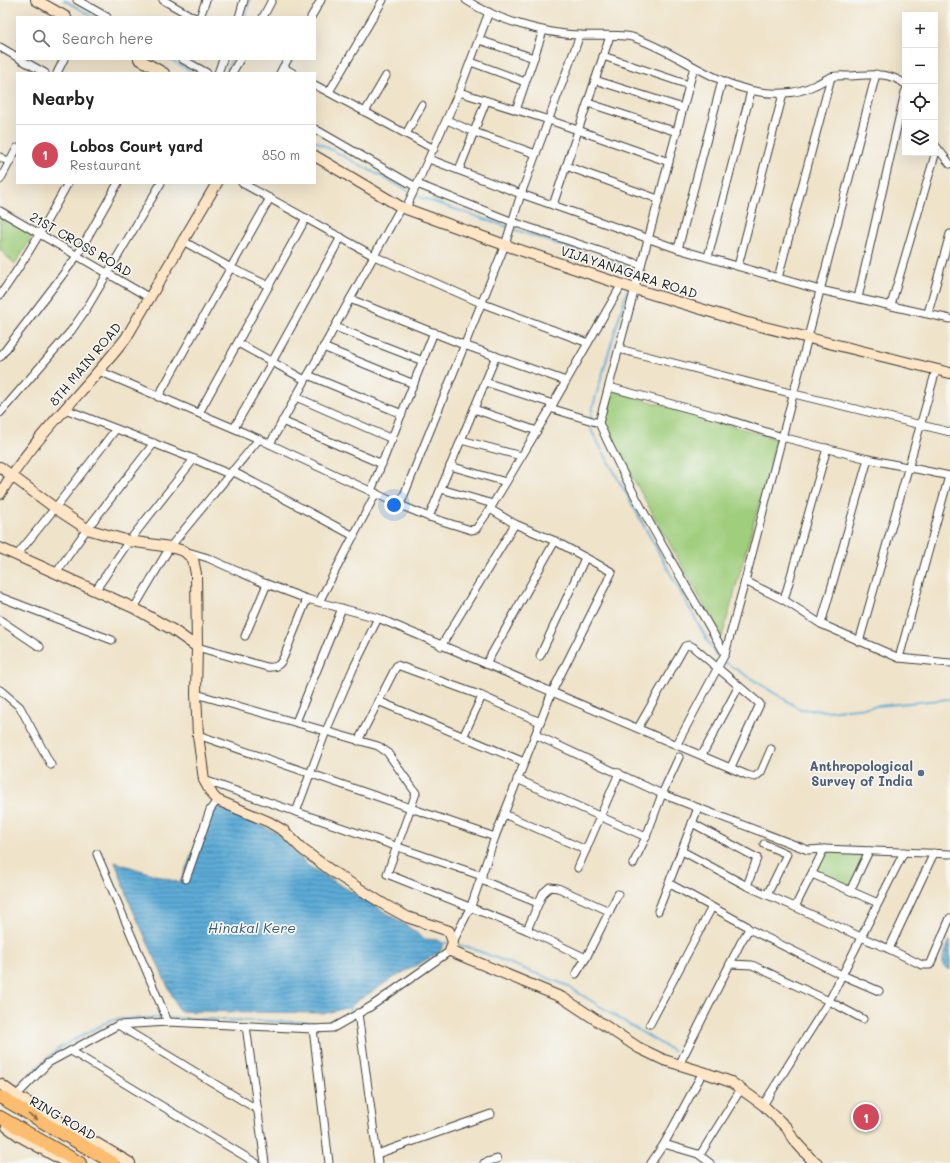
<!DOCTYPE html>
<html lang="en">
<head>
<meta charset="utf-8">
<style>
  :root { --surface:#fff; --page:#f2f2f2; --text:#222; --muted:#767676; --line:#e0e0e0; --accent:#d1495b }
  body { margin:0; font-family:Mali,sans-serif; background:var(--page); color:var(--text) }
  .controls { position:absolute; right:12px; top:12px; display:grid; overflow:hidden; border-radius:0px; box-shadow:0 4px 16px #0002 }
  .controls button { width:36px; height:36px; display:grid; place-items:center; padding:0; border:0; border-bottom:1px solid var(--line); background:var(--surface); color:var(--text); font:20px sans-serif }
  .you { position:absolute; left:394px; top:505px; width:14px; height:14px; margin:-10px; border:3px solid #fff; border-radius:50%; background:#1a73e8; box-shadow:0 0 0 6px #1a73e833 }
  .badge { display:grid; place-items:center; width:26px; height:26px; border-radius:50%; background:var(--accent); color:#fff; font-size:13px; font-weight:700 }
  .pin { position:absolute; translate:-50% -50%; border:2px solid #fff; box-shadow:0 1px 4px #0006 }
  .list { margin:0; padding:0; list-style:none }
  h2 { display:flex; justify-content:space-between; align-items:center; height:52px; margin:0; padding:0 16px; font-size:17px }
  h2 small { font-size:13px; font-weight:400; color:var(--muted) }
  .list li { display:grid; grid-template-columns:26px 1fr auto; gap:12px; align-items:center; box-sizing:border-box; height:60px; padding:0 16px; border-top:1px solid var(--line) }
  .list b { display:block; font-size:15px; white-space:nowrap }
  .list p { margin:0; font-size:13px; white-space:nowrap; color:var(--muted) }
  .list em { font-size:13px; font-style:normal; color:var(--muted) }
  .icon { flex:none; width:22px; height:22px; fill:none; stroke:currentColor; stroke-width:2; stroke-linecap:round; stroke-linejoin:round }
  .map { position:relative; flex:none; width:950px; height:1163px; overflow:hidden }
  .search { position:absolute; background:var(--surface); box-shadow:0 4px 16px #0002; left:16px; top:16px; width:300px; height:44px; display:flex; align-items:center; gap:10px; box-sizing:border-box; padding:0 14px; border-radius:0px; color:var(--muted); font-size:15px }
  .panel { position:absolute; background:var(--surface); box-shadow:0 4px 16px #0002; left:16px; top:72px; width:300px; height:112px; border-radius:0px }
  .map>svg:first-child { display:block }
  .park { fill:#9fce7c; stroke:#5e754c }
  .water { fill:url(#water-rules); stroke:#3c6479 }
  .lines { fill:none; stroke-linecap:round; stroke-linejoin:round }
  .stream { stroke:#5dabd6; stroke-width:2 }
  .street-casing { stroke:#3c3a36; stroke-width:9 }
  .secondary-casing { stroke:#3c3a36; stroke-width:12 }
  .highway-casing { stroke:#3c3a36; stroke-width:14 }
  .street { stroke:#fff; stroke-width:7 }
  .secondary { stroke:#fee5c5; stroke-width:10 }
  .highway { stroke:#fcbd6f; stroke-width:12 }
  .oneway { fill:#8c6c46 }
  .service-dot { fill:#5c6f8a; stroke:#f6f6f2; stroke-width:1.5 }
  .labels { text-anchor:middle; stroke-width:3.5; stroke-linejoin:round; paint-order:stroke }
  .street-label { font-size:13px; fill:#1c1c1c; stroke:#f6f6f2 }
  .service-label { font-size:13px; font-weight:bold; fill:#4e5e75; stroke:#f6f6f2; text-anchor:end }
  .water-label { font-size:14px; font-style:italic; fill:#395c70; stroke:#f6f6f2 }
</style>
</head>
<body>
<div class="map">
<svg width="950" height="1163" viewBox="0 0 950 1163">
  <defs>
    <pattern id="water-rules" width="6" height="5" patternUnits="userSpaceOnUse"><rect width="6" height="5" fill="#5dabd6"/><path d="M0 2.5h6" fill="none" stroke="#4c8aad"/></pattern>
  </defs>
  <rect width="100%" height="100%" fill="#f6f6f2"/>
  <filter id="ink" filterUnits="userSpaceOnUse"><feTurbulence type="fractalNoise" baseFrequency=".025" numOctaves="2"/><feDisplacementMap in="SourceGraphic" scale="8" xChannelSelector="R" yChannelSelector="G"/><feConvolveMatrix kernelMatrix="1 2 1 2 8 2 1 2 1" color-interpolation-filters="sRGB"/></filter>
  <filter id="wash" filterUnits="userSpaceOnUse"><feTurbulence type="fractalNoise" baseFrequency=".012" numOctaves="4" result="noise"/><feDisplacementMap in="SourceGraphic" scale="16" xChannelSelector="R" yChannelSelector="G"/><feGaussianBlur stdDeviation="0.9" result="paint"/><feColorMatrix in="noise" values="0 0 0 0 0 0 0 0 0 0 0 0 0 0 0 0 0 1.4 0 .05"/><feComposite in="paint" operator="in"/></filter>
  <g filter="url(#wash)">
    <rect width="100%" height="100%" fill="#efe3c9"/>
    <g class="park">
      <path d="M0,215L34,234L15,264L0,250Z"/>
      <path d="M611,390L777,439L722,637L602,423Z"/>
      <path d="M826,850L866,852L849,888L815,873Z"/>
    </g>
    <g class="water">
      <path d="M213,802L279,834L307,865L400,921L425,939L437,940L444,943L440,952L393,978L354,1003L351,1007L326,1013L179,1011L132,908L115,862L180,883Z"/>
      <path d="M950,940V970L943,966V958Z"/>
    </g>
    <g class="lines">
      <g class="stream">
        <path d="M64,0L94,17"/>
        <path d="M245,17L250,0"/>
        <path d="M169,59L194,73"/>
        <path d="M227,73L231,59"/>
        <path d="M315,141L411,192"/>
        <path d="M415,194L422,198L508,227"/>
        <path d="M513,229L633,270L628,284"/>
        <path d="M591,419V413L627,290"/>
        <path d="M591,423V430L716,656L720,659"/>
        <path d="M723,661L800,709L826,711L950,699"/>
        <path d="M442,943H447"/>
        <path d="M458,945L468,947L566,985L628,1024L673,1051"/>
        <path d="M168,1018L325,1023L348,1014L351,1007"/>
        <path d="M13,1090L59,1048L111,1020L144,1018H164"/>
      </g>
    </g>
  </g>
  <g filter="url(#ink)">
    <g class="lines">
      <g class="street-casing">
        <g id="street">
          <path d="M77,0L107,17"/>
          <path d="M163,0L193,17"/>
          <path d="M466,0C496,20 545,34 580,35C593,36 621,34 632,37C683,53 726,97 783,93C795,93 805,90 815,85C821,83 826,78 832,77C837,75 844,76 850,76C871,75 887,71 905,84"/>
          <path d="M200,17L206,0"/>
          <path d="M239,17L244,0"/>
          <path d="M263,17L272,0"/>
          <path d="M311,17L321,0"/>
          <path d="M479,40L534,58"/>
          <path d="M0,47L17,57"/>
          <path d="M603,56L689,85"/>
          <path d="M20,59L45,73"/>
          <path d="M182,59L207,73"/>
          <path d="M471,62L525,82"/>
          <path d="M283,67L293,73"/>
          <path d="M694,67L599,423C635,503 682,578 725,654"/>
          <path d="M57,73L64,59"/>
          <path d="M218,73L223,59"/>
          <path d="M232,73L240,59"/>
          <path d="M280,73L288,59"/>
          <path d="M876,74L745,581L784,600L821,624L899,658L950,663"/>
          <path d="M595,80L683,108"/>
          <path d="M315,85L434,149"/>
          <path d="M329,92L383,0"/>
          <path d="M459,92L549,120L669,162"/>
          <path d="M588,103L677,132"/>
          <path d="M516,110L543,31"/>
          <path d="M365,112L386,76"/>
          <path d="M447,120L474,132L536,154"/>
          <path d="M315,129L416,187"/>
          <path d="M406,134L422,105"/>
          <path d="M935,145L950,164"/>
          <path d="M0,157L9,162"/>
          <path d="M429,159L521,194L678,249L820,290L950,319"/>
          <path d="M566,166L658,199"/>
          <path d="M459,170L486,101"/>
          <path d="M0,180L17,148"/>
          <path d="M242,183L374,256L481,303L588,343"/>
          <path d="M417,184L513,222L641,265"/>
          <path d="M553,205L610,36"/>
          <path d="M406,208L459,92L489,12"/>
          <path d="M0,211L150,298"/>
          <path d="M183,241L231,268L269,286"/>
          <path d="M678,249L722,81"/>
          <path d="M708,257L751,91"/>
          <path d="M738,266L783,94"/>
          <path d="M778,278L831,77"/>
          <path d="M0,295C26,259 47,221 68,183"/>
          <path d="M858,298L905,92"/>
          <path d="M350,299L464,345L566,381"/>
          <path d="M891,305L937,148"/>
          <path d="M928,313L950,234"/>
          <path d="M335,327L423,361"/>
          <path d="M238,343L305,380"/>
          <path d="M323,347L414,384"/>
          <path d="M619,349L794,394L950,432"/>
          <path d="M0,357L77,256L118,183"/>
          <path d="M99,371L259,439L400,505L429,517L471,530L476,529L490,509L553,404L622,284"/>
          <path d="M308,375L402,414"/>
          <path d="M485,382L553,404"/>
          <path d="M609,387L720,417L782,437L868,459L950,476"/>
          <path d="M158,397L270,198"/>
          <path d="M296,397L392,439"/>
          <path d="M550,408L599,423"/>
          <path d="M65,409L194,459L229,474"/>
          <path d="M474,409L537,431"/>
          <path d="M0,413L71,331L87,308L161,183"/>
          <path d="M199,413L306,218"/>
          <path d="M282,421L382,464"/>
          <path d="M234,428L272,362L341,237"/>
          <path d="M461,440L521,456"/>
          <path d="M270,444L401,207"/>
          <path d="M450,466L506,482"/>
          <path d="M232,471L354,536"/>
          <path d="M441,489L493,504"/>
          <path d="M371,491L434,332"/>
          <path d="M400,505L505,245L521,194L580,35"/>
          <path d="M429,517L496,356"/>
          <path d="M188,552L208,558L259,581L307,599L378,618L747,775L755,777L761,772L771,749"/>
          <path d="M17,555L55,508L116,429"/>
          <path d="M56,573L87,529L154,443"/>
          <path d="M95,591L129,541L194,459"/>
          <path d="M0,597L112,640"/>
          <path d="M784,600L827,448"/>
          <path d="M319,602L376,493"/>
          <path d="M134,608L170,547L259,439"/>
          <path d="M0,620L40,647"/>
          <path d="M821,624L868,459"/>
          <path d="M245,636L267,584"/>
          <path d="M859,642L936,370"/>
          <path d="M441,646L515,524"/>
          <path d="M197,647L267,667C278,668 281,664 285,654L307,599"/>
          <path d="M540,656L585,558"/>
          <path d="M899,658L949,476"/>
          <path d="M486,664L555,541"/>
          <path d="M0,690L20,707L51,765"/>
          <path d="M196,694L378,746L387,752L416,793L387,874L527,930L586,958"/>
          <path d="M378,701L524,762"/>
          <path d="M296,722L342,608"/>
          <path d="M638,728L685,646L689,645L693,647L760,704L731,767"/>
          <path d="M198,735L495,837"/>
          <path d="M536,735L662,794L808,850L824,849"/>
          <path d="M463,737L482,696"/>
          <path d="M358,741L397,665L482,696L540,722"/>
          <path d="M677,744L725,654L745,581"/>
          <path d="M702,755L739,686"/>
          <path d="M517,779L646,837"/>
          <path d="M204,780L482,876"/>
          <path d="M296,812L326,731L353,669L378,618"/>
          <path d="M504,814L586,850"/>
          <path d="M692,823L757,858L747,886"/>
          <path d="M764,844L787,854L767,895"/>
          <path d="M682,851L747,886L795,907L861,937L889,949L922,965H930L950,918"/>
          <path d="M97,854L168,1022"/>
          <path d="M633,864L646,837L662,794L679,757"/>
          <path d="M578,868L619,773"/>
          <path d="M812,874L878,903"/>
          <path d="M186,879L210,810L217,800"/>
          <path d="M481,880L538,903"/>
          <path d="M670,884L745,925L749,929"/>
          <path d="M850,891L869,851"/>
          <path d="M795,907L824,849L950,854"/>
          <path d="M658,911L698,808"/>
          <path d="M527,930L543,893L550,887L558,888L609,911"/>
          <path d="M453,942L471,906L495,837L552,692L612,572L555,541L515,524L490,509"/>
          <path d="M889,949L934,853"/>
          <path d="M730,964L752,965L829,1001L863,1019"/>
          <path d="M576,974L586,958L618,894"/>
          <path d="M358,1013L378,1163"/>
          <path d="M650,1024L712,907"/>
          <path d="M118,1025L258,1110"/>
          <path d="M246,1026L265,1163"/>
          <path d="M313,1029L333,1028L370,1007L450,951"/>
          <path d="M71,1051L256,1163"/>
          <path d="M679,1065L741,942L749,929L842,975L879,991"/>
          <path d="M13,1099L48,1063L118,1025L168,1022L313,1029L329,1163"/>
          <path d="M763,1105L829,1001L904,852"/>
          <path d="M664,1144L698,1154L710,1163"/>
          <path d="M377,1154L491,1114"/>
          <path d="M700,1155L741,1089"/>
          <path d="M484,1163L497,1159"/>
          <path d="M651,1163L664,1144L703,1072"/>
        </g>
      </g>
      <g class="secondary-casing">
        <g id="secondary">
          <path d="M36,0L66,17"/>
          <path d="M139,59L164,73"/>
          <path d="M315,156L401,207L505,245L635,289L744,322L950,373"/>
          <path d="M0,467L55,508L87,529L129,541L170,547L184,551L193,559L196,574L197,647L196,694L198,735L204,780L213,796L217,800L269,822L284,831L302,849L333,872L385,905L407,917L449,931L453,942L450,951L563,998L639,1048L664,1060L703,1072L731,1082L763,1105L787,1128L793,1139L811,1159L817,1163"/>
          <path d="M0,494C34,436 85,391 126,338L217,183"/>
          <path d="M0,548L134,608L173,630L197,647"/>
          <path d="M0,1084L17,1096L130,1163"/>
          <path d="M7,1127L21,1137L67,1163"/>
        </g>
      </g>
      <g class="highway-casing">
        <g id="highway">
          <path d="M0,1097L113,1163"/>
          <path d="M0,1117L80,1163"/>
        </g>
      </g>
      <use href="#street" class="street"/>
      <use href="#secondary" class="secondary"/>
      <use href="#highway" class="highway"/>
    </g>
    <defs><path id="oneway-solid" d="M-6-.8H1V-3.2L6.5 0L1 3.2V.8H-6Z"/></defs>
    <use class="oneway" href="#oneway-solid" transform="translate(33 1117) rotate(30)"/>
  </g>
  <circle class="service-dot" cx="921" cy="773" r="4"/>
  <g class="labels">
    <g class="street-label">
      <text transform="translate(81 244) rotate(30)" y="5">21ST CROSS ROAD</text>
      <text transform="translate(629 272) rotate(18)" y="5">VIJAYANAGARA ROAD</text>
      <text transform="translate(85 364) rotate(-50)" y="5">8TH MAIN ROAD</text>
      <text transform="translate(63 1118) rotate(30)" y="5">RING ROAD</text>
    </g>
    <g class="service-label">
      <text x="913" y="771">Anthropological<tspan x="913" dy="15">Survey of India</tspan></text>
    </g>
    <g class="water-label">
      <text x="252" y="933">Hinakal Kere</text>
    </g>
  </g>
</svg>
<div class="controls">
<button>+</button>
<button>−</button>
<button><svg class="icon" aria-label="locate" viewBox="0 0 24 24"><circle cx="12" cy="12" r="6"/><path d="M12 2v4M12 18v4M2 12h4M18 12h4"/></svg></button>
<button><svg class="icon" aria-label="layers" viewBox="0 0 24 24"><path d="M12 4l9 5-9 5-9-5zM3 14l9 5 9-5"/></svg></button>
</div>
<div class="you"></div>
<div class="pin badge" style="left:866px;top:1117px">1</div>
<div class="search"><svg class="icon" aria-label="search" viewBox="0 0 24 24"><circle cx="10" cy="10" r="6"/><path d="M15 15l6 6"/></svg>Search here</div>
<section class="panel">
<h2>Nearby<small></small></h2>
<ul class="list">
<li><span class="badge">1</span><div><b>Lobos Court yard</b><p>Restaurant</p></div><em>850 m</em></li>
</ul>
</section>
</div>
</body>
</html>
